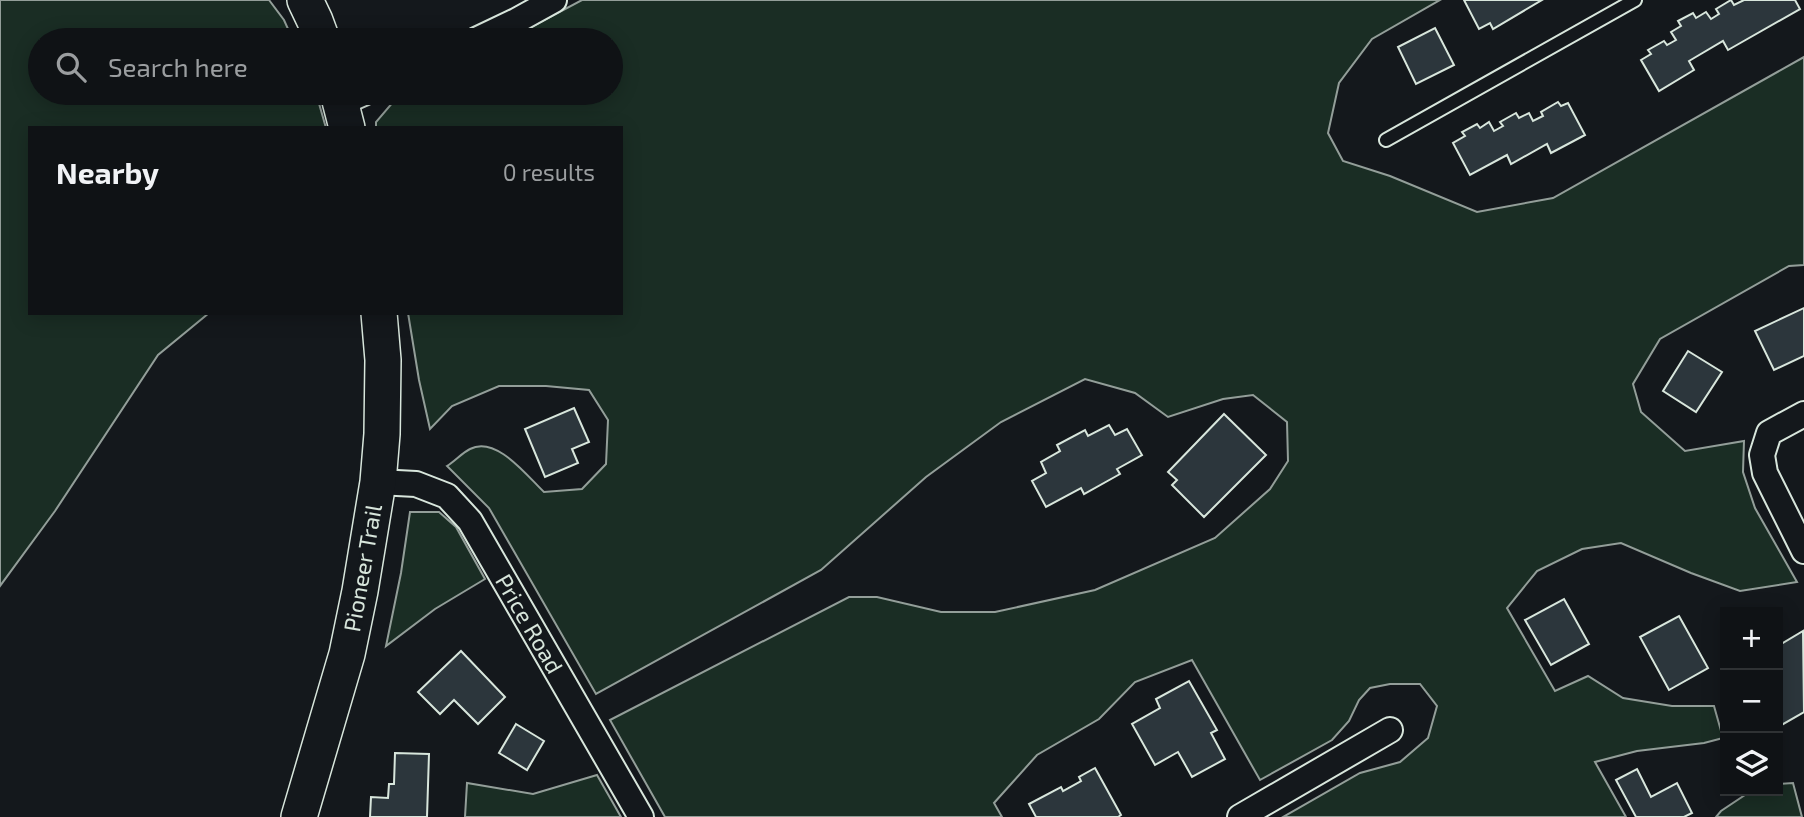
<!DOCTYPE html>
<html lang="en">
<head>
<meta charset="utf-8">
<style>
  :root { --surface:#0f1215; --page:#181b1e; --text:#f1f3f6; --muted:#9b9ea0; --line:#2f3234 }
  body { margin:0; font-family:"Exo 2",sans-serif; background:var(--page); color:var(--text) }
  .controls { position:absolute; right:21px; bottom:21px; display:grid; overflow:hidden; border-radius:0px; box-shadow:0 4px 18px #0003 }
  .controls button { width:63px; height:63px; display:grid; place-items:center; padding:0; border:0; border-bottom:2px solid var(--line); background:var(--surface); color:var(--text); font:35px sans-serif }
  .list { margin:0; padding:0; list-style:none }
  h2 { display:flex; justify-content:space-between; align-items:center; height:91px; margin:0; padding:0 28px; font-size:30px }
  h2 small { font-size:23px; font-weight:400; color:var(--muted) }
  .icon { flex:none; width:38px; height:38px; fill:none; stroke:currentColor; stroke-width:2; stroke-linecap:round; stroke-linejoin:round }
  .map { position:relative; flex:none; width:1804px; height:817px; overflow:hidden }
  .search { position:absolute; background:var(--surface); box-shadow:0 4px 18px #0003; left:28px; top:28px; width:595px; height:77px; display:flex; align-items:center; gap:18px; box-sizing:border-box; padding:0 24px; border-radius:38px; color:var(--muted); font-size:26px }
  .panel { position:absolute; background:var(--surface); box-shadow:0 4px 18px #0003; left:28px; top:126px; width:595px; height:189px; border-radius:0px }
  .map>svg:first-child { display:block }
  .green { fill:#1a2d24; stroke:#939e99; stroke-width:2 }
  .building { fill:#2c363c; stroke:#d8e6dc; stroke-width:2 }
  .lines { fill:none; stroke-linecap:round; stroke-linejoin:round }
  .lane-casing { stroke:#d8e6dc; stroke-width:16 }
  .street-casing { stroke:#d8e6dc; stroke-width:28 }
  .secondary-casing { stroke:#d8e6dc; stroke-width:38 }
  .lane { stroke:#14181c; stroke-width:12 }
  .street { stroke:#14181c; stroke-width:24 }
  .secondary { stroke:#14181c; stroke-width:35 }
  .labels { text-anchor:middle; stroke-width:5; stroke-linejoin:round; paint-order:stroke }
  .street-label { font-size:23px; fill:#d8e6dc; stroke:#14181c }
</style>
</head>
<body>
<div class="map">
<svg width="1804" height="817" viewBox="0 0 1804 817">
  <rect width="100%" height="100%" fill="#14181c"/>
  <g class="green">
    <path d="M0,0H269L284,20L293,40H40V93H316L326,128H30V313H209L158,355L55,511L0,586Z"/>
    <path d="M582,0H1440L1372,39L1339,83L1328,133L1343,161L1390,176L1477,212L1553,198L1804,57V265L1789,266L1660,339L1633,384L1641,412L1685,451L1744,441L1743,472L1755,508L1797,582L1740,591L1691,573L1621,543L1582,549L1537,571L1507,608L1555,691L1588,676L1623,698L1672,706H1714L1723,738L1704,743L1637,751L1595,762L1626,817H1283L1360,773L1400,762L1428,738L1437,706L1420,684H1390L1370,688L1359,700L1349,721L1332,740L1260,780L1192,660L1135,682L1099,719L1037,755L994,803L1002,817H665L610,720L849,597H877L941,612H995L1095,590L1215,538L1270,489L1288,461L1287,422L1253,395L1223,399L1168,417L1135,393L1085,379L1001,422L926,477L821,570L596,694L489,508L447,466C455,461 462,453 470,449C496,435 527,476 544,492L582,489L606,464L608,420L589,390L546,386H499L452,406L430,429L419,380L408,313H621V128H376V122L399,95L403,93H611V40H507Z"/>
    <path d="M410,512H439L456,527L485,579L435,609L386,646L401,573Z"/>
    <path d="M597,775L621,817H465L467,783L533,794Z"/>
    <path d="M1793,783L1802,817H1716L1721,811L1751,791H1778V784Z"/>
  </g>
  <g class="building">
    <path d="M1464,0H1542L1493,29L1490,23L1479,29Z"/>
    <path d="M1731,0L1734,5L1744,0H1795L1800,9L1728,50L1723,41L1689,61L1694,70L1659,91L1641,60L1651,54L1648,50L1664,41L1667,45L1676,40L1671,32L1681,26L1678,21L1693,13L1696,18L1706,12L1711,19L1719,14L1716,9Z"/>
    <path d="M1435,28L1454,65L1416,84L1398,47Z"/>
    <path d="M1558,102L1561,106L1568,103L1585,135L1551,153L1547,144L1511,164L1507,155L1470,175L1453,143L1465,136L1462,132L1477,124L1480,128L1489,122L1494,131L1503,126L1500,122L1516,113L1519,118L1529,113L1533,121L1543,116L1541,112Z"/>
    <path d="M1804,308V356L1774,370L1755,331Z"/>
    <path d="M1688,351L1722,372L1696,412L1663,391Z"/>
    <path d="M574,408L589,442L572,449L578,463L545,477L525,429Z"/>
    <path d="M1224,414L1266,455L1204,517L1172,485L1177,480L1168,472Z"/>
    <path d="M1109,425L1115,435L1127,429L1142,455L1117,469L1120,474L1084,494L1081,488L1046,507L1032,481L1046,473L1041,462L1060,451L1057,445L1085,430L1088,436Z"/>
    <path d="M1564,599L1589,644L1551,665L1525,620Z"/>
    <path d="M1679,616L1708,668L1669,690L1640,637Z"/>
    <path d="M1803,631L1804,712L1778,727V646Z"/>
    <path d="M461,651L505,697L478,724L454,700L440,714L418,692Z"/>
    <path d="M1189,681L1217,730L1211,733L1225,759L1192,777L1178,752L1155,765L1132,724L1160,708L1156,699Z"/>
    <path d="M516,724L544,741L527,770L499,753Z"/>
    <path d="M395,753L429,754L427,817H370L371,797L388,798L389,784H394Z"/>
    <path d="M1095,768L1121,815L1118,817H1036L1029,804L1061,787L1063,791L1081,781L1079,777Z"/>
    <path d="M1637,769L1651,797L1677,783L1692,813L1684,817H1636L1616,780Z"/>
  </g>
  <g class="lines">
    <g class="lane-casing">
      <path id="lane" d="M1386,140L1635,0"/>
    </g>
    <g class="street-casing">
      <g id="street">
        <path d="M476,40L516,21L554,0"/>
        <path d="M341,103L364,93"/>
        <path d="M1804,414L1769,433L1762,455L1765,473L1804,551"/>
        <path d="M378,482L416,484L447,496L470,521L641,817"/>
        <path d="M1240,817L1390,730"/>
      </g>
    </g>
    <g class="secondary-casing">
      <g id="secondary">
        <path d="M305,0L315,21L322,40"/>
        <path d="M338,93L347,128"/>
        <path d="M299,817L347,654L360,591L378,482L382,434L383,360L379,313"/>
      </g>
    </g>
    <use href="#lane" class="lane"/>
    <use href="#street" class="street"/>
    <use href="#secondary" class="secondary"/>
  </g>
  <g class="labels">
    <g class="street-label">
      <text transform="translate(363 568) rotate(-80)" y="8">Pioneer Trail</text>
      <text transform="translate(529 624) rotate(60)" y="8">Price Road</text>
    </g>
  </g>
</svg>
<div class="controls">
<button>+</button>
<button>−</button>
<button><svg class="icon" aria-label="layers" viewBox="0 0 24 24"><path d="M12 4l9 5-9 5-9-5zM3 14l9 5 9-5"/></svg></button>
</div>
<div class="search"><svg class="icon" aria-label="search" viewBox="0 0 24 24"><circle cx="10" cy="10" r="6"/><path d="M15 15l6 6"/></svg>Search here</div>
<section class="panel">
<h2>Nearby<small>0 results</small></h2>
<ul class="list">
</ul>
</section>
</div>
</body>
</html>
